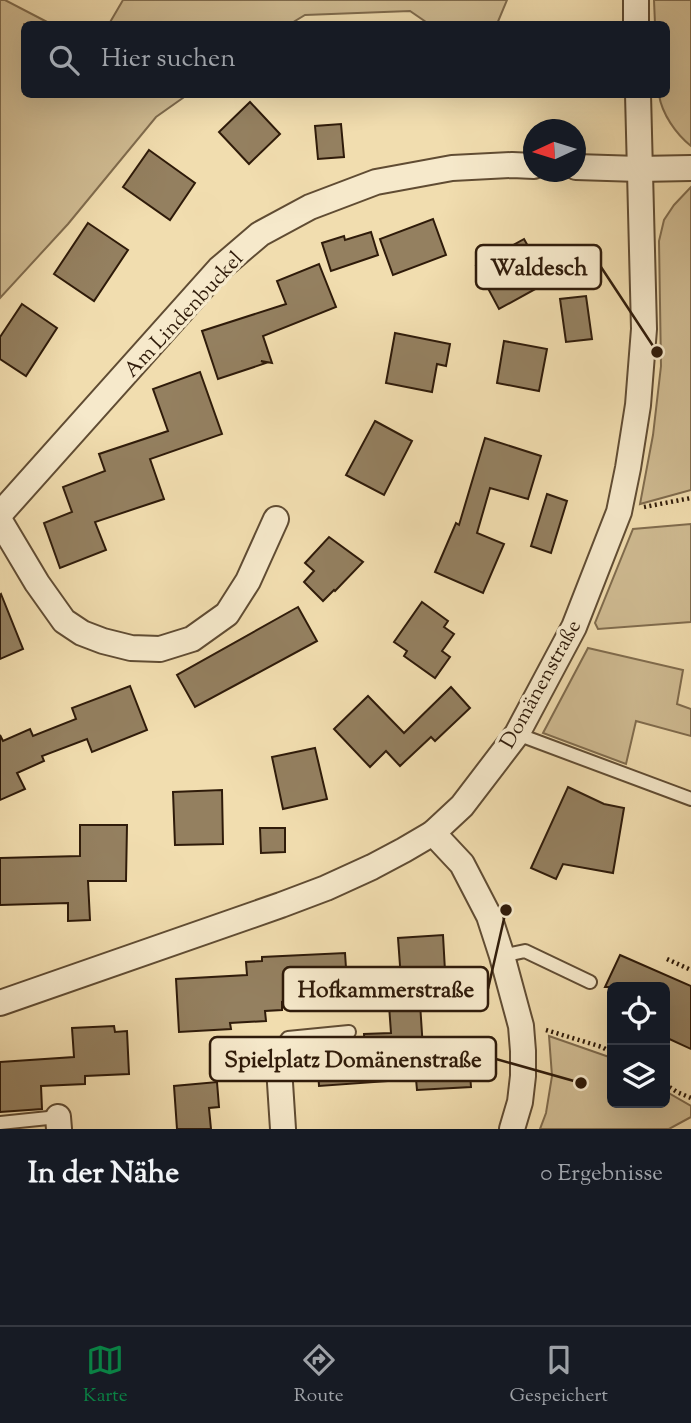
<!DOCTYPE html>
<html lang="de">
<head>
<meta charset="utf-8">
<style>
  :root { --surface:#171b24; --page:#20242c; --text:#f1f3f6; --muted:#9ea1a6; --line:#363941; --accent:#0b8043 }
  body { margin:0; font-family:"Sorts Mill Goudy",serif; background:var(--page); color:var(--text) }
  .controls { position:absolute; right:21px; bottom:21px; display:grid; overflow:hidden; border-radius:10px; box-shadow:0 7px 28px #0002 }
  .controls button { width:63px; height:63px; display:grid; place-items:center; padding:0; border:0; border-bottom:2px solid var(--line); background:var(--surface); color:var(--text); font:35px sans-serif }
  .compass { position:absolute; left:523px; top:119px; width:63px; height:63px; border-radius:50%; background:var(--surface); box-shadow:0 7px 28px #0002; rotate:266deg }
  .list { margin:0; padding:0; list-style:none }
  h2 { display:flex; justify-content:space-between; align-items:center; height:91px; margin:0; padding:0 28px; font-size:30px }
  h2 small { font-size:23px; font-weight:400; color:var(--muted) }
  .icon { flex:none; width:38px; height:38px; fill:none; stroke:currentColor; stroke-width:2; stroke-linecap:round; stroke-linejoin:round }
  .map { position:relative; flex:none; width:691px; height:1129px; overflow:hidden }
  .search { position:absolute; background:var(--surface); box-shadow:0 7px 28px #0002; left:21px; right:21px; top:21px; height:77px; display:flex; align-items:center; gap:18px; box-sizing:border-box; padding:0 24px; border-radius:10px; color:var(--muted); font-size:26px }
  .sheet { height:196px; background:var(--surface) }
  nav { display:flex; justify-content:space-around; align-items:center; box-sizing:border-box; height:98px; border-top:2px solid var(--line); background:var(--surface); font-size:19px; color:var(--muted) }
  nav a { display:grid; justify-items:center; gap:4px }
  nav .on { color:var(--accent) }
  .map>svg:first-child { display:block }
  .green { fill:#d0bc93; stroke:#806c4e; stroke-width:2 }
  .building { fill:#948060; stroke:#2f1b0a; stroke-width:2 }
  .lines { fill:none; stroke-linecap:round; stroke-linejoin:round }
  .service-casing { stroke:#604c33; stroke-width:16 }
  .minor-casing { stroke:#604c33; stroke-width:28 }
  .path { stroke:#2f1b0a; stroke-width:4.5; stroke-dasharray:2 3.5; stroke-linecap:butt }
  .service { stroke:#f6e9cb; stroke-width:12 }
  .minor { stroke:#f6e9cb; stroke-width:24 }
  .labels { text-anchor:middle; stroke-width:7; stroke-linejoin:round; paint-order:stroke }
  .street-label { font-size:21px; fill:#2f1b0a; stroke:#f6e9cb }
  .leader { fill:none; stroke:#2f1b0a; stroke-width:2.5 }
  .callout-dot { fill:#2f1b0a; stroke:#f6e9cb; stroke-width:2.5 }
  .callout { fill:#f6e9cb; stroke:#2f1b0a; stroke-width:2.5 }
  .callout-label { font-size:23px; text-anchor:middle; font-weight:bold; fill:#2f1b0a }
</style>
</head>
<body>
<div class="map">
<svg width="691" height="1129" viewBox="0 0 691 1129">
  <rect width="100%" height="100%" fill="#f1ddaf"/>
  <filter id="stains"><feTurbulence type="fractalNoise" baseFrequency=".00286" numOctaves="4"/><feColorMatrix values="0 0 0 0 .2 0 0 0 0 .09 0 0 0 0 .02 0 0 0 .5 -.17"/></filter>
  <radialGradient id="worn" r=".72"><stop offset=".6" stop-color="#630" stop-opacity="0"/><stop offset="1" stop-color="#630" stop-opacity=".3"/></radialGradient>
  <g class="green">
    <path d="M0,0H5L51,24H24V94L187,95L156,117L68,224L0,298Z"/>
    <path d="M123,0H507L497,24H429L410,11L305,15L290,24H109Z"/>
    <path d="M654,0H691V146C676,134 662,114 659,95L666,94V24H655Z"/>
    <path d="M691,187V490L640,504L653,435L661,366L659,241L664,220L674,205Z"/>
    <path d="M691,524V622L598,629L595,623L633,529Z"/>
    <path d="M588,648L683,670L677,704L691,709V736L636,721L626,764L543,733Z"/>
    <path d="M549,1036L612,1058V1103H665V1091L691,1106V1117L669,1129H540L546,1113L552,1076Z"/>
  </g>
  <g class="building">
    <path d="M250,102L280,134L249,164L219,132Z"/>
    <path d="M341,124L344,157L318,159L315,126Z"/>
    <path d="M149,150L195,183L170,220L123,187Z"/>
    <path d="M433,219L446,255L393,275L380,239Z"/>
    <path d="M88,223L128,250L94,301L54,274Z"/>
    <path d="M371,232L378,255L331,271L322,243L344,236L345,240Z"/>
    <path d="M524,239L548,282L499,309L476,266Z"/>
    <path d="M319,264L336,307L263,336L272,363L261,361L266,363L218,379L202,331L286,304L277,281Z"/>
    <path d="M586,296L592,339L566,342L560,299Z"/>
    <path d="M22,304L57,328L26,376L0,359V337Z"/>
    <path d="M395,333L450,344L446,366L437,364L432,392L386,383Z"/>
    <path d="M504,341L547,349L539,391L497,383Z"/>
    <path d="M200,372L222,434L150,459L164,499L95,522L106,550L60,568L44,523L72,512L63,487L105,471L99,454L168,431L153,389Z"/>
    <path d="M375,421L412,441L384,495L346,475Z"/>
    <path d="M485,438L541,456L528,499L490,488L477,533L504,544L483,593L435,572L456,523L459,525Z"/>
    <path d="M547,494L567,501L551,553L531,546Z"/>
    <path d="M329,537L363,562L335,591L334,590L323,601L304,582L314,571L305,563Z"/>
    <path d="M1,594L23,649L0,659V595Z"/>
    <path d="M422,602L448,621L444,627L454,634L442,651L450,657L435,678L404,656L407,651L394,642Z"/>
    <path d="M298,607L317,641L195,707L177,675Z"/>
    <path d="M130,686L147,730L92,752L87,739L42,756L44,761L17,773L25,789L0,800V735L3,741L30,729L33,736L76,719L72,708Z"/>
    <path d="M451,687L470,708L435,741L431,737L400,766L386,751L370,767L334,729L368,696L404,733Z"/>
    <path d="M315,748L327,799L283,809L272,757Z"/>
    <path d="M568,787L604,804L624,808L613,873L563,864L556,879L531,868Z"/>
    <path d="M222,790L223,844L175,845L173,792Z"/>
    <path d="M80,825H127L126,881H88L90,920L68,921V903L0,905V858L80,856Z"/>
    <path d="M260,828H285V852L261,853Z"/>
    <path d="M443,935L446,989L402,993L398,938Z"/>
    <path d="M345,953L348,998L282,1002V1010L265,1011L266,1021L230,1023L231,1029L179,1032L176,979L247,975L246,962L262,961V957Z"/>
    <path d="M620,955L691,986V1049L665,1037V987H605Z"/>
    <path d="M420,1003L423,1049L468,1046L471,1087L417,1090L416,1079L319,1086L317,1053L365,1050L364,1034L391,1033L389,1005Z"/>
    <path d="M114,1026L115,1032L127,1031L129,1074L85,1076V1084L41,1086L42,1109L0,1112V1062L74,1057L72,1028Z"/>
    <path d="M217,1082L219,1107L209,1108L211,1129H177L174,1086Z"/>
  </g>
  <g class="lines">
    <g class="service-casing">
      <g id="service">
        <path d="M517,734L691,799"/>
        <path d="M502,956L525,951L590,982"/>
        <path d="M278,1052L288,1038L349,1032"/>
        <path d="M0,1123L58,1117"/>
      </g>
    </g>
    <g class="minor-casing">
      <g id="minor">
        <path d="M636,0V24"/>
        <path d="M576,167L639,169L691,168"/>
        <path d="M0,514L219,269L260,234L310,207L376,182L452,168L512,165L534,166"/>
        <path d="M0,521L37,583L64,621L82,633L103,641L131,648L160,649L192,639L227,614L248,581L276,519"/>
        <path d="M433,833L462,864L489,916L502,956L521,1026L523,1051V1076L520,1102L512,1129"/>
        <path d="M0,1003L281,905L326,888L372,867L404,850L433,833L462,806L517,734L574,627L619,512L628,468L638,405L644,329L638,94"/>
        <path d="M278,1052L283,1129"/>
        <path d="M58,1117L59,1129"/>
      </g>
    </g>
    <g class="path">
      <path d="M644,507L691,498"/>
      <path d="M667,959L691,970"/>
      <path d="M546,1030L602,1047L612,1053"/>
      <path d="M665,1084L677,1092L691,1098"/>
    </g>
    <use href="#service" class="service"/>
    <use href="#minor" class="minor"/>
  </g>
  <g class="labels">
    <g class="street-label">
      <text transform="translate(183 314) rotate(-47)" y="7">Am Lindenbuckel</text>
      <text transform="translate(540 684) rotate(-61)" y="7">Domänenstraße</text>
    </g>
  </g>
  <path class="leader" d="M657 352L601 267M506 910L488 989M581 1083L496 1059"/>
  <g class="callout-dot">
    <circle cx="657" cy="352" r="7"/>
    <circle cx="506" cy="910" r="7"/>
    <circle cx="581" cy="1083" r="7"/>
  </g>
  <g class="callout">
    <rect x="476" y="245" width="125" height="44" rx="7"/>
    <rect x="283" y="967" width="205" height="44" rx="7"/>
    <rect x="210" y="1037" width="286" height="44" rx="7"/>
  </g>
  <g class="callout-label">
    <text x="539" y="275">Waldesch</text>
    <text x="386" y="997">Hofkammerstraße</text>
    <text x="353" y="1067">Spielplatz Domänenstraße</text>
  </g>
  <rect width="100%" height="100%" filter="url(#stains)"/>
  <rect width="100%" height="100%" fill="url(#worn)"/>
</svg>
<div class="controls">
<button><svg class="icon" aria-label="locate" viewBox="0 0 24 24"><circle cx="12" cy="12" r="6"/><path d="M12 2v4M12 18v4M2 12h4M18 12h4"/></svg></button>
<button><svg class="icon" aria-label="layers" viewBox="0 0 24 24"><path d="M12 4l9 5-9 5-9-5zM3 14l9 5 9-5"/></svg></button>
</div>
<svg class="compass" viewBox="-18 -18 36 36"><path d="M0-13l5 13h-10z" fill="#e53935"/><path d="M0 13l5-13h-10z" fill="#9ea1a6"/></svg>
<div class="search"><svg class="icon" aria-label="search" viewBox="0 0 24 24"><circle cx="10" cy="10" r="6"/><path d="M15 15l6 6"/></svg>Hier suchen</div>
</div>
<section class="sheet">
<h2>In der Nähe<small>0 Ergebnisse</small></h2>
<ul class="list">
</ul>
</section>
<nav>
<a class="on"><svg class="icon" aria-label="map" viewBox="0 0 24 24"><path d="M3 6l6-2 6 2 6-2v14l-6 2-6-2-6 2zM9 4v14M15 6v14"/></svg>Karte</a>
<a><svg class="icon" aria-label="directions" viewBox="0 0 24 24"><path d="M12 3l9 9-9 9-9-9zM9 14v-3h6M13 9l2 2-2 2"/></svg>Route</a>
<a><svg class="icon" aria-label="saved" viewBox="0 0 24 24"><path d="M7 4h10v16l-5-4-5 4z"/></svg>Gespeichert</a>
</nav>
</body>
</html>
